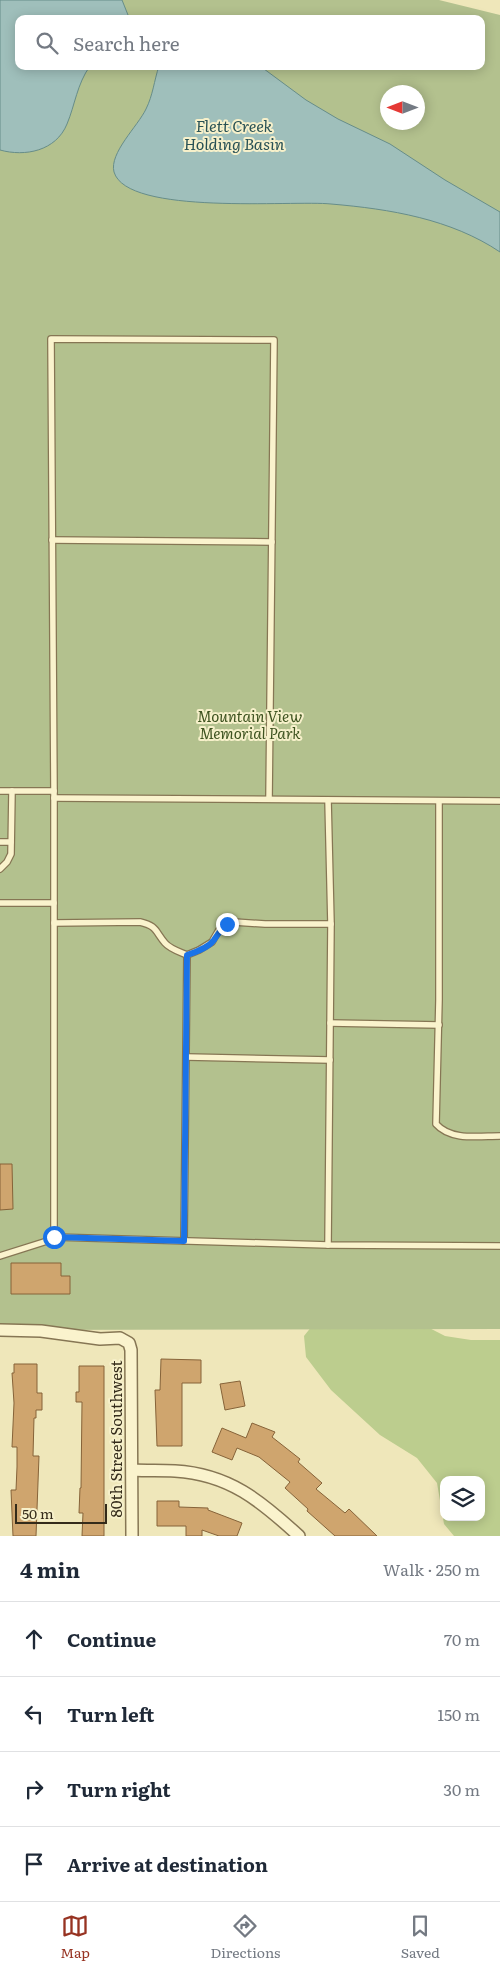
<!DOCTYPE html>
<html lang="en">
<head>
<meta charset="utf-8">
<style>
  :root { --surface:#fff; --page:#f6f6f7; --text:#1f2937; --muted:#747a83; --line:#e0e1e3; --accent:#973322 }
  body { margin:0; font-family:Literata,serif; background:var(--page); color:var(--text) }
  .controls { position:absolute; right:15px; bottom:15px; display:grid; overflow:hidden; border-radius:10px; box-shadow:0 2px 12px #0003 }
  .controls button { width:45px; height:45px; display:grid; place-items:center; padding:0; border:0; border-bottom:1px solid var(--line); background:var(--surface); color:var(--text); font:25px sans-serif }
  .compass { position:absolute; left:380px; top:85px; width:45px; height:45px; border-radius:50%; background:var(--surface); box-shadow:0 2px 12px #0003; rotate:270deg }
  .scale { position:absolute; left:15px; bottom:12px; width:92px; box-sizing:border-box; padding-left:5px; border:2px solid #342b1a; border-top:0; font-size:14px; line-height:18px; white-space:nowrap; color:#342b1a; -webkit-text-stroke:4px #f6f0ca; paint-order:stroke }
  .stop { position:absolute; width:15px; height:15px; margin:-11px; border:4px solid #1a73e8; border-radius:50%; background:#fff }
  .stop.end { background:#1a73e8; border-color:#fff; box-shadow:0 1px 5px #0008 }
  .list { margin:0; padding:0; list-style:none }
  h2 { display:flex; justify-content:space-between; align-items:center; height:65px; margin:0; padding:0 20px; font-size:21px }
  h2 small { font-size:16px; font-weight:400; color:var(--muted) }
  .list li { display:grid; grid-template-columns:32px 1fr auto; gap:15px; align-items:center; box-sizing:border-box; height:75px; padding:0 20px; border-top:1px solid var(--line) }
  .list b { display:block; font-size:19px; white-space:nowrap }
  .list em { font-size:16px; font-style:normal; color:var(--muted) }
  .icon { flex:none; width:28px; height:28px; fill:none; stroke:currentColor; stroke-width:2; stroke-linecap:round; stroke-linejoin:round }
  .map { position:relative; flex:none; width:500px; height:1536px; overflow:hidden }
  .search { position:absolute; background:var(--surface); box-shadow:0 2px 12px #0003; left:15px; right:15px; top:15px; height:55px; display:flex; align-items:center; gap:12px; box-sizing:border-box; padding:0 18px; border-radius:10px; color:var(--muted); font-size:19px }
  .sheet { height:365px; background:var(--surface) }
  nav { display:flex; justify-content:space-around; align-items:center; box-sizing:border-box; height:70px; border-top:1px solid var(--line); background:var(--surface); font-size:14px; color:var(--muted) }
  nav a { display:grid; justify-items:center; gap:2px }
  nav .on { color:var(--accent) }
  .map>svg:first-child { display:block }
  .green { fill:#bccd8e; fill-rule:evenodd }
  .cemetery { fill:#b3c18e; fill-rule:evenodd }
  .water { fill:#9fbfbb; stroke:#678d89 }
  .building { fill:#cfa56e; stroke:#866339 }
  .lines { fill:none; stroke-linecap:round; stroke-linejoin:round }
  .lane-casing { stroke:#867654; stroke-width:8 }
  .street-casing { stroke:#867654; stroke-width:14 }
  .lane { stroke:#faf3cd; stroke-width:5.5 }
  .street { stroke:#faf3cd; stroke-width:11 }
  .route { stroke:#1a73e8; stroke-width:6 }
  .labels { text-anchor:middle; stroke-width:4; stroke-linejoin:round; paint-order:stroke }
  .park-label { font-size:15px; font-style:italic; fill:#3d521f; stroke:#f6f0ca }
  .street-label { font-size:15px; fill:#342b1a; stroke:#f6f0ca }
  .water-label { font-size:16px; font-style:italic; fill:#285155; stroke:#f6f0ca }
</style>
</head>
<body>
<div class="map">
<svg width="500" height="1536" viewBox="0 0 500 1536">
  <rect width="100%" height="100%" fill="#efe7ba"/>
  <path class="green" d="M324,1311L408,1317L445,1336L471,1340H500V1536H454L444,1524L437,1483L417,1458L380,1435L331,1390L306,1357L304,1336ZM444,1480H481V1517H444Z"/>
  <path class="cemetery" d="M0,0H439L500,15V1329L0,1330ZM19,19H481V66H19ZM388,92H418V122H388Z"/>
  <g class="water">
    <path d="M0,0H122L128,15L127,19H19V66H90C77,84 75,105 67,124C56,151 25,157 0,150Z"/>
    <path d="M159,66H260L306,100L338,119L390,144L445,180L500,212V252C451,219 390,209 331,204C293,200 127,216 114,172C109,153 138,126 146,109C153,95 154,81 159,66Z"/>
  </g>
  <g class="building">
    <path d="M0,1164H12L13,1209L0,1210Z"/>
    <path d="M11,1263H61V1276H70V1294H11Z"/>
    <path d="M161,1359L201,1360V1383H182V1446H157L155,1390H160Z"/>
    <path d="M14,1364H37V1393H42V1410H36V1418H34L33,1456H39L36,1536H13L11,1490H16L17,1467V1447H12L14,1403L12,1373H14Z"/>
    <path d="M79,1366H104V1536H82L83,1513H79L80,1488H81L82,1402H76V1392H79Z"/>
    <path d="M240,1381L245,1406L225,1410L220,1384Z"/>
    <path d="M252,1423L275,1432L272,1437L300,1459L298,1462L322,1483L316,1489L345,1513L349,1509L377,1536H335L307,1511L308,1509L285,1488L290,1482L259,1457L237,1448L232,1460L212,1452L222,1428L246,1438Z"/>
    <path d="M157,1501H179V1507L208,1508V1510L242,1523L237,1536H219L202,1530V1536H186V1526H157Z"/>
  </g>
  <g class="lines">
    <g class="lane-casing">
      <g id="lane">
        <path d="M52,540L272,542"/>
        <path d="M0,791H54"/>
        <path d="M54,798L500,801"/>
        <path d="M269,799L274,340L51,339L54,791V1237L328,1245L500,1246"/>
        <path d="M328,800L331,924L328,1245"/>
        <path d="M439,801V1000L436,1124C451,1141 479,1136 500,1136"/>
        <path d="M0,842H11"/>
        <path d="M0,869L7,862L11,854L12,791"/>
        <path d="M0,903H54"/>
        <path d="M54,923L140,922C157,926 155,931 165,943C170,949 180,952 187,955L184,1241"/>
        <path d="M187,955L199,950L212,942L219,930L227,924L234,922L265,924H331"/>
        <path d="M330,1023L439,1025"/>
        <path d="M187,1057L330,1060"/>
        <path d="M0,1256L44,1242L54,1237"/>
      </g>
    </g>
    <g class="street-casing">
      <g id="street">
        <path d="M0,1330L41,1331L100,1339L120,1338L129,1343L131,1350L132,1536"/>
        <path d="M133,1470C147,1471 161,1470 175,1471C229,1474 261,1501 299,1536"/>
      </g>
    </g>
    <use href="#lane" class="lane"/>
    <use href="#street" class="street"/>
  </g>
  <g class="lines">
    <path class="route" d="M54,1237L184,1241L187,955C196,952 208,948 214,940C218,934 221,929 227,924"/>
  </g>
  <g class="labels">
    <g class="park-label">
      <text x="250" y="722">Mountain View<tspan x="250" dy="17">Memorial Park</tspan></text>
    </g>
    <g class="street-label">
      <text transform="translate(117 1439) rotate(-90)" y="5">80th Street Southwest</text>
    </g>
    <g class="water-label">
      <text x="234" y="132">Flett Creek<tspan x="234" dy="18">Holding Basin</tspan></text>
    </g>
  </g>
</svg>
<div class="controls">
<button><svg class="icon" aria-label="layers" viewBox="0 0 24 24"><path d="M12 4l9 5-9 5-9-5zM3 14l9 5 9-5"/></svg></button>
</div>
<svg class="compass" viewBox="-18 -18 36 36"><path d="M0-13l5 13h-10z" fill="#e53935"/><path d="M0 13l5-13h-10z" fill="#747a83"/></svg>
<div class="scale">50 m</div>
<div class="stop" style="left:54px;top:1237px"></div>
<div class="stop end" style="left:227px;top:924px"></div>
<div class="search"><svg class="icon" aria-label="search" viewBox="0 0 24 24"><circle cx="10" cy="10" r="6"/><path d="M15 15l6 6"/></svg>Search here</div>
</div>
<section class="sheet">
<h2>4 min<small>Walk · 250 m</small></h2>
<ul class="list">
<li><svg class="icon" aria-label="ahead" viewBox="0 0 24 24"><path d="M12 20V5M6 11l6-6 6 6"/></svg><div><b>Continue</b></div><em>70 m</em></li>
<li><svg class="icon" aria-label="left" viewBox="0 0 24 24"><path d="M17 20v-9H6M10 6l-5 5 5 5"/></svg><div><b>Turn left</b></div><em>150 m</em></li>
<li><svg class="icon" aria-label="right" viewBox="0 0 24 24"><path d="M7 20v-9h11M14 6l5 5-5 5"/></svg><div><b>Turn right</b></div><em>30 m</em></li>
<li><svg class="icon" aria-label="arrive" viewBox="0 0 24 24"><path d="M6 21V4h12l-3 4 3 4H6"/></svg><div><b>Arrive at destination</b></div></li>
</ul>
</section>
<nav>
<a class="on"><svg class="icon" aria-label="map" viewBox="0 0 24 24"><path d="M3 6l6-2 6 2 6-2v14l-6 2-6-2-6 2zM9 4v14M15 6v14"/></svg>Map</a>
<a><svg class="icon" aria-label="directions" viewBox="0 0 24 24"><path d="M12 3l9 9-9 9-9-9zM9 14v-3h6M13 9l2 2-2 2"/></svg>Directions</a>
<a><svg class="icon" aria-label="saved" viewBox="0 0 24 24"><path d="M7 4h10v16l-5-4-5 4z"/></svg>Saved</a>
</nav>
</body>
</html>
